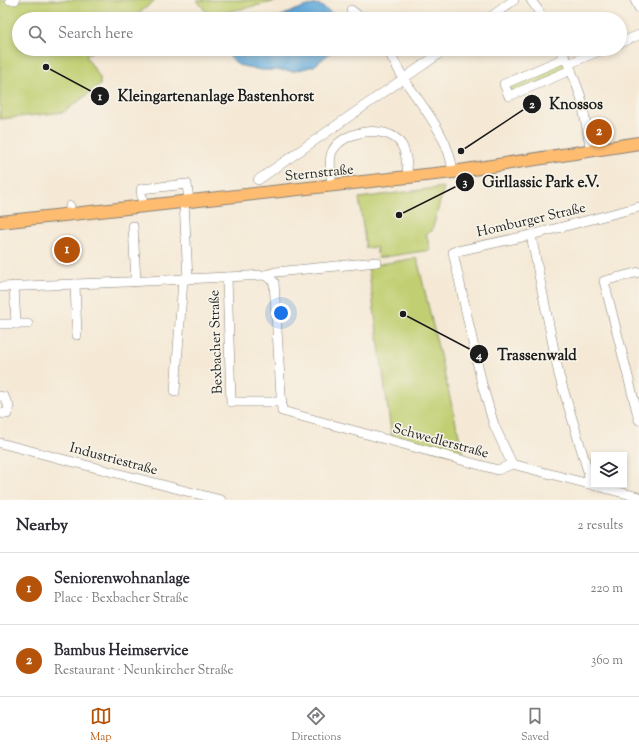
<!DOCTYPE html>
<html lang="en">
<head>
<meta charset="utf-8">
<style>
  :root { --surface:#fff; --page:#f2f2f3; --text:#2b2b33; --muted:#7c7c81; --line:#e1e1e2; --accent:#b45309 }
  body { margin:0; font-family:"Sorts Mill Goudy",serif; background:var(--page); color:var(--text) }
  .controls { position:absolute; right:12px; bottom:12px; display:grid; overflow:hidden; border-radius:0px; box-shadow:0 2px 6px #0003 }
  .controls button { width:36px; height:36px; display:grid; place-items:center; padding:0; border:0; border-bottom:1px solid var(--line); background:var(--surface); color:var(--text); font:20px sans-serif }
  .you { position:absolute; left:281px; top:313px; width:14px; height:14px; margin:-10px; border:3px solid #fff; border-radius:50%; background:#1a73e8; box-shadow:0 0 0 6px #1a73e833 }
  .badge { display:grid; place-items:center; width:26px; height:26px; border-radius:50%; background:var(--accent); color:#fff; font-size:13px; font-weight:700 }
  .pin { position:absolute; translate:-50% -50%; border:2px solid #fff; box-shadow:0 1px 4px #0006 }
  .list { margin:0; padding:0; list-style:none }
  h2 { display:flex; justify-content:space-between; align-items:center; height:52px; margin:0; padding:0 16px; font-size:17px }
  h2 small { font-size:13px; font-weight:400; color:var(--muted) }
  .list li { display:grid; grid-template-columns:26px 1fr auto; gap:12px; align-items:center; box-sizing:border-box; height:72px; padding:0 16px; border-top:1px solid var(--line) }
  .list b { display:block; font-size:15px; white-space:nowrap }
  .list p { margin:0; font-size:13px; white-space:nowrap; color:var(--muted) }
  .list em { font-size:13px; font-style:normal; color:var(--muted) }
  .icon { flex:none; width:22px; height:22px; fill:none; stroke:currentColor; stroke-width:2; stroke-linecap:round; stroke-linejoin:round }
  .map { position:relative; flex:none; width:639px; height:500px; overflow:hidden }
  .search { position:absolute; background:var(--surface); box-shadow:0 2px 6px #0003; left:12px; right:12px; top:12px; height:44px; display:flex; align-items:center; gap:10px; box-sizing:border-box; padding:0 14px; border-radius:22px; color:var(--muted); font-size:15px }
  .sheet { height:196px; background:var(--surface) }
  nav { display:flex; justify-content:space-around; align-items:center; box-sizing:border-box; height:56px; border-top:1px solid var(--line); background:var(--surface); font-size:11px; color:var(--muted) }
  nav a { display:grid; justify-items:center; gap:2px }
  nav .on { color:var(--accent) }
  .map>svg:first-child { display:block }
  .green { fill:#c1cf72; stroke:#6e7647 }
  .water { fill:#62a9d9; stroke:#3f627a }
  .lines { fill:none; stroke-linecap:round; stroke-linejoin:round }
  .minor-casing { stroke:#888279; stroke-width:10 }
  .major-casing { stroke:#888279; stroke-width:14 }
  .minor { stroke:#fff; stroke-width:9 }
  .major { stroke:#febc70; stroke-width:12 }
  .labels { text-anchor:middle; stroke-width:3.5; stroke-linejoin:round; paint-order:stroke }
  .street-label { font-size:14px; fill:#1c1c1c; stroke:#f7f3e8 }
  .leader { fill:none; stroke:#1c1c1c; stroke-width:1.5 }
  .callout-dot { fill:#1c1c1c; stroke:#f7f3e8; stroke-width:1.5 }
  .mark-label { font-size:12px; text-anchor:middle; font-weight:bold; fill:#fff }
  .callout-label { font-size:15px; text-anchor:middle; font-weight:bold; fill:#1c1c1c; stroke:#f7f3e8; stroke-width:3.5; stroke-linejoin:round; paint-order:stroke }
</style>
</head>
<body>
<div class="map">
<svg width="639" height="500" viewBox="0 0 639 500">
  <rect width="100%" height="100%" fill="#f7f3e8"/>
  <filter id="ink" filterUnits="userSpaceOnUse"><feTurbulence type="fractalNoise" baseFrequency=".025" numOctaves="2"/><feDisplacementMap in="SourceGraphic" scale="8" xChannelSelector="R" yChannelSelector="G"/><feConvolveMatrix kernelMatrix="1 2 1 2 8 2 1 2 1" color-interpolation-filters="sRGB"/></filter>
  <filter id="wash" filterUnits="userSpaceOnUse"><feTurbulence type="fractalNoise" baseFrequency=".012" numOctaves="4" result="noise"/><feDisplacementMap in="SourceGraphic" scale="16" xChannelSelector="R" yChannelSelector="G"/><feGaussianBlur stdDeviation="0.9" result="paint"/><feColorMatrix in="noise" values="0 0 0 0 0 0 0 0 0 0 0 0 0 0 0 0 0 1.4 0 .05"/><feComposite in="paint" operator="in"/></filter>
  <g filter="url(#wash)">
    <rect width="100%" height="100%" fill="#f5e9d6"/>
    <g class="green">
      <path d="M0,0H12L15,4L21,0H155L132,19H19V49H95L86,56L100,78V85L64,112L0,119Z"/>
      <path d="M197,0H282L209,16Z"/>
      <path d="M565,58L571,70L509,96L504,84Z"/>
      <path d="M444,187L432,231L426,233L430,250L378,258L376,247L366,248L359,198Z"/>
      <path d="M417,258L464,457L392,439L368,266Z"/>
    </g>
    <g class="water">
      <path d="M318,4L332,13L335,19H274L303,7Z"/>
      <path d="M228,49H335L314,66L295,71L260,70L238,65L230,57Z"/>
    </g>
  </g>
  <g filter="url(#ink)">
    <g class="lines">
      <g class="minor-casing">
        <g id="minor">
          <path d="M10,0H15"/>
          <path d="M531,0L544,19"/>
          <path d="M635,0L639,8"/>
          <path d="M351,10L363,19"/>
          <path d="M488,19L514,0"/>
          <path d="M620,43L639,35"/>
          <path d="M387,49C393,59 398,69 404,79C423,108 449,136 453,172"/>
          <path d="M561,49L571,70L581,97L591,151"/>
          <path d="M565,58L504,84L509,96L571,70"/>
          <path d="M568,64L604,49"/>
          <path d="M258,180L446,49"/>
          <path d="M332,186C331,176 329,164 331,155C338,130 388,123 401,144C407,153 407,167 408,177"/>
          <path d="M184,202L188,279"/>
          <path d="M70,206V214"/>
          <path d="M143,206L141,189L187,184L189,201"/>
          <path d="M133,226L136,282"/>
          <path d="M531,235L559,375L589,475L587,483"/>
          <path d="M639,272L604,281L639,420"/>
          <path d="M265,275L276,272L377,262"/>
          <path d="M227,277L231,402H282"/>
          <path d="M75,284L77,335"/>
          <path d="M14,286L16,324"/>
          <path d="M0,287L126,282L265,275L274,282L282,411L498,470L512,464L639,497"/>
          <path d="M0,324H28"/>
          <path d="M175,392L183,279"/>
          <path d="M0,396L4,397L9,406L7,414L0,413"/>
          <path d="M0,443L221,500"/>
          <path d="M512,464L494,425L482,384L453,252L531,235L639,207"/>
        </g>
      </g>
      <g class="major-casing">
        <path id="major" d="M0,222L453,172L639,143"/>
      </g>
      <use href="#minor" class="minor"/>
      <use href="#major" class="major"/>
    </g>
  </g>
  <g class="labels">
    <g class="street-label">
      <text transform="translate(319 172) rotate(-6)" y="5">Sternstraße</text>
      <text transform="translate(531 219) rotate(-13)" y="5">Homburger Straße</text>
      <text transform="translate(215 342) rotate(-92)" y="5">Bexbacher Straße</text>
      <text transform="translate(441 440) rotate(15)" y="5">Schwedlerstraße</text>
      <text transform="translate(114 458) rotate(15)" y="5">Industriestraße</text>
    </g>
  </g>
  <path class="leader" d="M46 67L100 96M461 151L532 104M399 215L465 182M403 314L479 354"/>
  <g class="callout-dot">
    <circle cx="46" cy="67" r="4"/>
    <circle cx="461" cy="151" r="4"/>
    <circle cx="399" cy="215" r="4"/>
    <circle cx="403" cy="314" r="4"/>
    <circle cx="100" cy="96" r="10"/>
    <circle cx="532" cy="104" r="10"/>
    <circle cx="465" cy="182" r="10"/>
    <circle cx="479" cy="354" r="10"/>
  </g>
  <g class="mark-label">
    <text x="100" y="100">1</text>
    <text x="532" y="108">2</text>
    <text x="465" y="186">3</text>
    <text x="479" y="359">4</text>
  </g>
  <g class="callout-label">
    <text x="216" y="101">Kleingartenanlage Bastenhorst</text>
    <text x="576" y="109">Knossos</text>
    <text x="541" y="187">Girllassic Park e.V.</text>
    <text x="537" y="360">Trassenwald</text>
  </g>
</svg>
<div class="controls">
<button><svg class="icon" aria-label="layers" viewBox="0 0 24 24"><path d="M12 4l9 5-9 5-9-5zM3 14l9 5 9-5"/></svg></button>
</div>
<div class="you"></div>
<div class="pin badge" style="left:67px;top:250px">1</div>
<div class="pin badge" style="left:599px;top:132px">2</div>
<div class="search"><svg class="icon" aria-label="search" viewBox="0 0 24 24"><circle cx="10" cy="10" r="6"/><path d="M15 15l6 6"/></svg>Search here</div>
</div>
<section class="sheet">
<h2>Nearby<small>2 results</small></h2>
<ul class="list">
<li><span class="badge">1</span><div><b>Seniorenwohnanlage</b><p>Place · Bexbacher Straße</p></div><em>220 m</em></li>
<li><span class="badge">2</span><div><b>Bambus Heimservice</b><p>Restaurant · Neunkircher Straße</p></div><em>360 m</em></li>
</ul>
</section>
<nav>
<a class="on"><svg class="icon" aria-label="map" viewBox="0 0 24 24"><path d="M3 6l6-2 6 2 6-2v14l-6 2-6-2-6 2zM9 4v14M15 6v14"/></svg>Map</a>
<a><svg class="icon" aria-label="directions" viewBox="0 0 24 24"><path d="M12 3l9 9-9 9-9-9zM9 14v-3h6M13 9l2 2-2 2"/></svg>Directions</a>
<a><svg class="icon" aria-label="saved" viewBox="0 0 24 24"><path d="M7 4h10v16l-5-4-5 4z"/></svg>Saved</a>
</nav>
</body>
</html>
